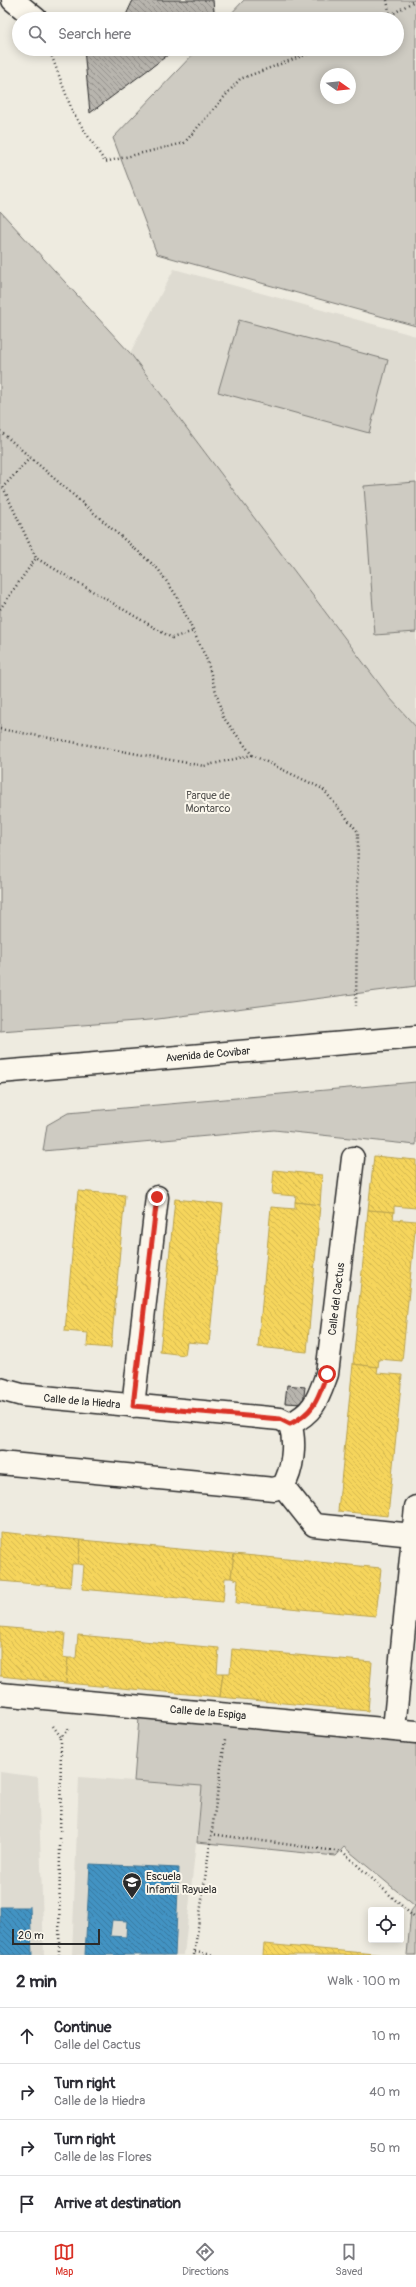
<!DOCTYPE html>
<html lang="en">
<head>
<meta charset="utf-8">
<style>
  :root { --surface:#fff; --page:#f2f2f3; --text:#2b2b33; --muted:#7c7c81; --line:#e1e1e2; --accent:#d93025 }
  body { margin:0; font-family:Pangolin,sans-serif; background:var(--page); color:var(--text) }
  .controls { position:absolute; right:12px; bottom:12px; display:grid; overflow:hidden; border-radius:4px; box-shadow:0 2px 10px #0003 }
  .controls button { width:36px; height:36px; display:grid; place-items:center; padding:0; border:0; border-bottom:1px solid var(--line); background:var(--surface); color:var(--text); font:20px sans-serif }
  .compass { position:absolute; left:320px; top:68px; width:36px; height:36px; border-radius:50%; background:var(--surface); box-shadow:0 2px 10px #0003; rotate:105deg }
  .scale { position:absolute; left:12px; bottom:10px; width:88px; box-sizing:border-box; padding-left:4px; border:2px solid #2b2b2b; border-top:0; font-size:11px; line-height:14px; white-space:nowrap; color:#2b2b2b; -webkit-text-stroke:3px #fbf7ec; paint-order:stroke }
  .stop { position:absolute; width:12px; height:12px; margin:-9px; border:3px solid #d93025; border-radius:50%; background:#fff }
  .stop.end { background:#d93025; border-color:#fff; box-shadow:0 1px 4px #0008 }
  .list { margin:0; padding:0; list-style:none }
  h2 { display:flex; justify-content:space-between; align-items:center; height:52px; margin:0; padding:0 16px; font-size:17px }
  h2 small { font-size:13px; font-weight:400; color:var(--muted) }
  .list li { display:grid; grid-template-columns:26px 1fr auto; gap:12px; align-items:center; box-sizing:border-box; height:56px; padding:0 16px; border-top:1px solid var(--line) }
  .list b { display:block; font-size:15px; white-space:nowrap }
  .list p { margin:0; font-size:13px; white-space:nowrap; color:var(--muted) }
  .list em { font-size:13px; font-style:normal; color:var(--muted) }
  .icon { flex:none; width:22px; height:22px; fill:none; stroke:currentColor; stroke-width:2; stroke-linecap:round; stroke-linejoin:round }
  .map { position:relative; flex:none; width:416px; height:1955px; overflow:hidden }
  .search { position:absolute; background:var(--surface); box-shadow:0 2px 10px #0003; left:12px; right:12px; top:12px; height:44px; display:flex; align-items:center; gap:10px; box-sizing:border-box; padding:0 14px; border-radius:22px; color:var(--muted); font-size:15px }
  .sheet { height:276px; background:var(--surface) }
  nav { display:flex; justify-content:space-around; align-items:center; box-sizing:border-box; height:56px; border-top:1px solid var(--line); background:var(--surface); font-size:11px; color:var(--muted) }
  nav a { display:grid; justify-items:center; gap:2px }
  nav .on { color:var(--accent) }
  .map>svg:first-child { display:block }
  .built { fill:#dedbd1 }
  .green { fill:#cecbc2; stroke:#7c7b76; fill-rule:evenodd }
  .homes { fill:url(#homes-back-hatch); stroke:#b9a24d }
  .schools { fill:url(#schools-back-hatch); stroke:#3c7495; fill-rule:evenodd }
  .building { fill:url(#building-back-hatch); stroke:#2b2b2b }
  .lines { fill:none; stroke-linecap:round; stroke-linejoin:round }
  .minor-casing { stroke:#2b2b2b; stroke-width:25 }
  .path { stroke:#2b2b2b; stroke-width:2.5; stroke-dasharray:1 3; stroke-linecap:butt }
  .minor { stroke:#fbf7ec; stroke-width:22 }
  .route { stroke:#d93025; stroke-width:5 }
  .labels { text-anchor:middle; stroke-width:4; stroke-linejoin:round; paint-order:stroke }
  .park-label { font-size:11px; fill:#545351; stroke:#fbf7ec }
  .street-label { font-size:11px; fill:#2b2b2b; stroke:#fbf7ec }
  .poi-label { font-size:11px; fill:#2b2b2b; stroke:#fbf7ec; text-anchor:start }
</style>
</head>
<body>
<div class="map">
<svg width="416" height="1955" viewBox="0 0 416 1955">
  <defs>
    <pattern id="homes-back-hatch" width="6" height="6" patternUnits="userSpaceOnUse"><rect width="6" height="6" fill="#f6d55c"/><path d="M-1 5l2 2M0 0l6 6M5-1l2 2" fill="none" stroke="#d3b750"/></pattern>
    <pattern id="schools-back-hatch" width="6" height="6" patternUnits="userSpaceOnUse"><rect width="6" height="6" fill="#4393c3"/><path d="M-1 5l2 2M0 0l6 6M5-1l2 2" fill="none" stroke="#38789f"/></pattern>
    <pattern id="building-back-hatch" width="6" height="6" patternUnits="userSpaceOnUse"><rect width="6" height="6" fill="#b8b5ae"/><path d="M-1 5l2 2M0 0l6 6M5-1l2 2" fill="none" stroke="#96938e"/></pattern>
  </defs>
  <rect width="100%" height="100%" fill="#eeebe0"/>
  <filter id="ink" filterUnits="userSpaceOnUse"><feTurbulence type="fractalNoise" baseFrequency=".025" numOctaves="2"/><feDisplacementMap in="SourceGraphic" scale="8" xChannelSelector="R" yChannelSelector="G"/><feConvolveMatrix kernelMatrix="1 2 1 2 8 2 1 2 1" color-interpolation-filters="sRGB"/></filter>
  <g filter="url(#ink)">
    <g class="built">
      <path d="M174,269L416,336V727L390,698L130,353Z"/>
      <path d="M0,1772L38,1777L44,1955H0Z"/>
      <path d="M79,1777L202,1786L184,1955H72Z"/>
    </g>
    <g class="green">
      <path d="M244,0H416V326L157,254L113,138L198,49H397V19H226ZM326,74H350V98H326Z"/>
      <path d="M0,211L130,353L390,698L416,727V986L150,1020L0,1031Z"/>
      <path d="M239,320L388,360L369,433L218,392Z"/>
      <path d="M416,482V632L375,635L364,486Z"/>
      <path d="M416,1082V1145L274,1130L43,1151L47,1125L68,1113Z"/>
      <path d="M139,1718L416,1741V1955H407L411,1911L415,1906L344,1847L336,1856L197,1842L202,1786L134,1781Z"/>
    </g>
    <g class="homes">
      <path d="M374,1156L416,1160V1208L394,1206V1212L368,1210Z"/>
      <path d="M274,1170L322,1175L320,1205L295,1202L296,1196L272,1194Z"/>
      <path d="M78,1191L125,1195L111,1348L87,1346L88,1333L65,1331Z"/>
      <path d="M175,1199L223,1204L209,1344L187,1342L185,1355L160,1352Z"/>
      <path d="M295,1202L320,1205L307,1352L258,1347L271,1207L295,1209Z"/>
      <path d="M368,1210L394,1212L393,1219L416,1221L402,1361L379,1359L378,1367L353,1364Z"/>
      <path d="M353,1364L378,1367L377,1373L402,1375L388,1516L338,1511Z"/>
      <path d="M0,1532L81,1540L78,1564H72L70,1587L0,1581Z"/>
      <path d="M81,1540L234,1554L231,1578H225L223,1602L82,1589L84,1565L78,1564Z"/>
      <path d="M234,1554L381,1568L376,1616L236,1603L238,1580L231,1578Z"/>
      <path d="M0,1627L65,1633L63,1657L68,1658L66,1683L0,1676Z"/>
      <path d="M78,1635L219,1648L217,1673H223L220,1697L66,1683L68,1658H76Z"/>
      <path d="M232,1649L372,1662L368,1711L220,1697L223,1673H230Z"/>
      <path d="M264,1944L386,1955H263Z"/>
    </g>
    <g class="schools">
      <path d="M90,1864L179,1868L175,1955H85ZM112,1920L127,1921L126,1937L110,1936Z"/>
      <path d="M0,1907H30L32,1955H0Z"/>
    </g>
    <g class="building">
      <path d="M133,0H213L214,11L207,19H121L126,15Z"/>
      <path d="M84,49H176L90,113Z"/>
      <path d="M287,1385L305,1387L303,1404L285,1403Z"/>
    </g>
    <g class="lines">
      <g class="minor-casing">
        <g id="minor">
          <path d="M13,0L36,19"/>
          <path d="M0,1072L416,1037"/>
          <path d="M0,1389L22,1395L280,1419L290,1424C296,1442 293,1470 283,1486L274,1489L0,1463"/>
          <path d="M133,1406L157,1197"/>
          <path d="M290,1424C315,1412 318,1398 327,1374L353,1158"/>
          <path d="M283,1486L314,1525L413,1535"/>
          <path d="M0,1694L416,1732"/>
          <path d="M394,1729L416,1507"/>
        </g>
      </g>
      <g class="path">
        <path d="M387,0L390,16"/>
        <path d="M384,19L416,0"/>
        <path d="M49,49L73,113L105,162L184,143L240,79L321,49"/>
        <path d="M0,431L158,569L176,595L207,660L223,717L252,755L323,789L358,832L356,1006"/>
        <path d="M30,458L3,487L36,558"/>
        <path d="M0,609L36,558L172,638L194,631"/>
        <path d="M0,729L204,766L252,755"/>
        <path d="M53,1726L61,1737"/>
        <path d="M211,1834L343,1852L416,1919"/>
        <path d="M195,1952L214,1955"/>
        <path d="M59,1955L61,1737L70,1727"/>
        <path d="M194,1955L225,1740"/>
      </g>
      <use href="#minor" class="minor"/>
    </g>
  </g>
  <g class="lines" filter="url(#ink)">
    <path class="route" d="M157,1197L133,1406L280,1419L290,1424C315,1412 318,1398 327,1374"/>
  </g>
  <defs>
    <g id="school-pin" transform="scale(1)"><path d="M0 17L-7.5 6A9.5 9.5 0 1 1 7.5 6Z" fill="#2b2b2b" stroke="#fbf7ec"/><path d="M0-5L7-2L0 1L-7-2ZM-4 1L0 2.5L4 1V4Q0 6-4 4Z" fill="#fff"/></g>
  </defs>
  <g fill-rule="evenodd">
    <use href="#school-pin" x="132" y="1882"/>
  </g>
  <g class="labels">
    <g class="park-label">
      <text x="208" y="799">Parque de<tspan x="208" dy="13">Montarco</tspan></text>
    </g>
    <g class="street-label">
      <text transform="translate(208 1054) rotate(-5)" y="4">Avenida de Covibar</text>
      <text transform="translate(336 1299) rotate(-83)" y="4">Calle del Cactus</text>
      <text transform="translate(82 1401) rotate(5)" y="4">Calle de la Hiedra</text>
      <text transform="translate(208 1712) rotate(5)" y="4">Calle de la Espiga</text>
    </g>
    <g class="poi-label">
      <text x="146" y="1880">Escuela<tspan x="146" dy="13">Infantil Rayuela</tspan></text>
    </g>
  </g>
</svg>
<div class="controls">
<button><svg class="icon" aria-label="locate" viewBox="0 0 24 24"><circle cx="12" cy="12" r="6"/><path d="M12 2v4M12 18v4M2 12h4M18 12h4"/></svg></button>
</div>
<svg class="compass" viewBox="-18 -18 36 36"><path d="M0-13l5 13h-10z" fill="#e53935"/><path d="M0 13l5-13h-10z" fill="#7c7c81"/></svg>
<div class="scale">20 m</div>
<div class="stop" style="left:327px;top:1374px"></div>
<div class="stop end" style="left:157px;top:1197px"></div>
<div class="search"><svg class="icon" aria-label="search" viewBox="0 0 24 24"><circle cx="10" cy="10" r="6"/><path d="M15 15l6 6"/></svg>Search here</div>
</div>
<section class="sheet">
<h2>2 min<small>Walk · 100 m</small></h2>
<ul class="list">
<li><svg class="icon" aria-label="ahead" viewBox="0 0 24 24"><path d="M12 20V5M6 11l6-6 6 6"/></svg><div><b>Continue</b><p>Calle del Cactus</p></div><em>10 m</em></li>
<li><svg class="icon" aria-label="right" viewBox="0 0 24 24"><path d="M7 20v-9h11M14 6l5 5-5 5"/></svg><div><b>Turn right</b><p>Calle de la Hiedra</p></div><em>40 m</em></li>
<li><svg class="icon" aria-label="right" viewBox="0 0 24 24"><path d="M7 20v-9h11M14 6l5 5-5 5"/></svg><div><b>Turn right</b><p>Calle de las Flores</p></div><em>50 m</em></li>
<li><svg class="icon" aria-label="arrive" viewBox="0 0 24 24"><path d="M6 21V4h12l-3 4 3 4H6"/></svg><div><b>Arrive at destination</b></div></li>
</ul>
</section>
<nav>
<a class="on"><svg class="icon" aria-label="map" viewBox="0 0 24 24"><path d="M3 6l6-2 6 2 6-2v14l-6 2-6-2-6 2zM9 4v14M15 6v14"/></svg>Map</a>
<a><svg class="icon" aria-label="directions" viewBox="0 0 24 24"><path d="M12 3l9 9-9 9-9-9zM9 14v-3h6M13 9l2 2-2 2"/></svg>Directions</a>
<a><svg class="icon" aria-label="saved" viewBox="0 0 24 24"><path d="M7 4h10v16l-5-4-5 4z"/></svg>Saved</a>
</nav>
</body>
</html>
